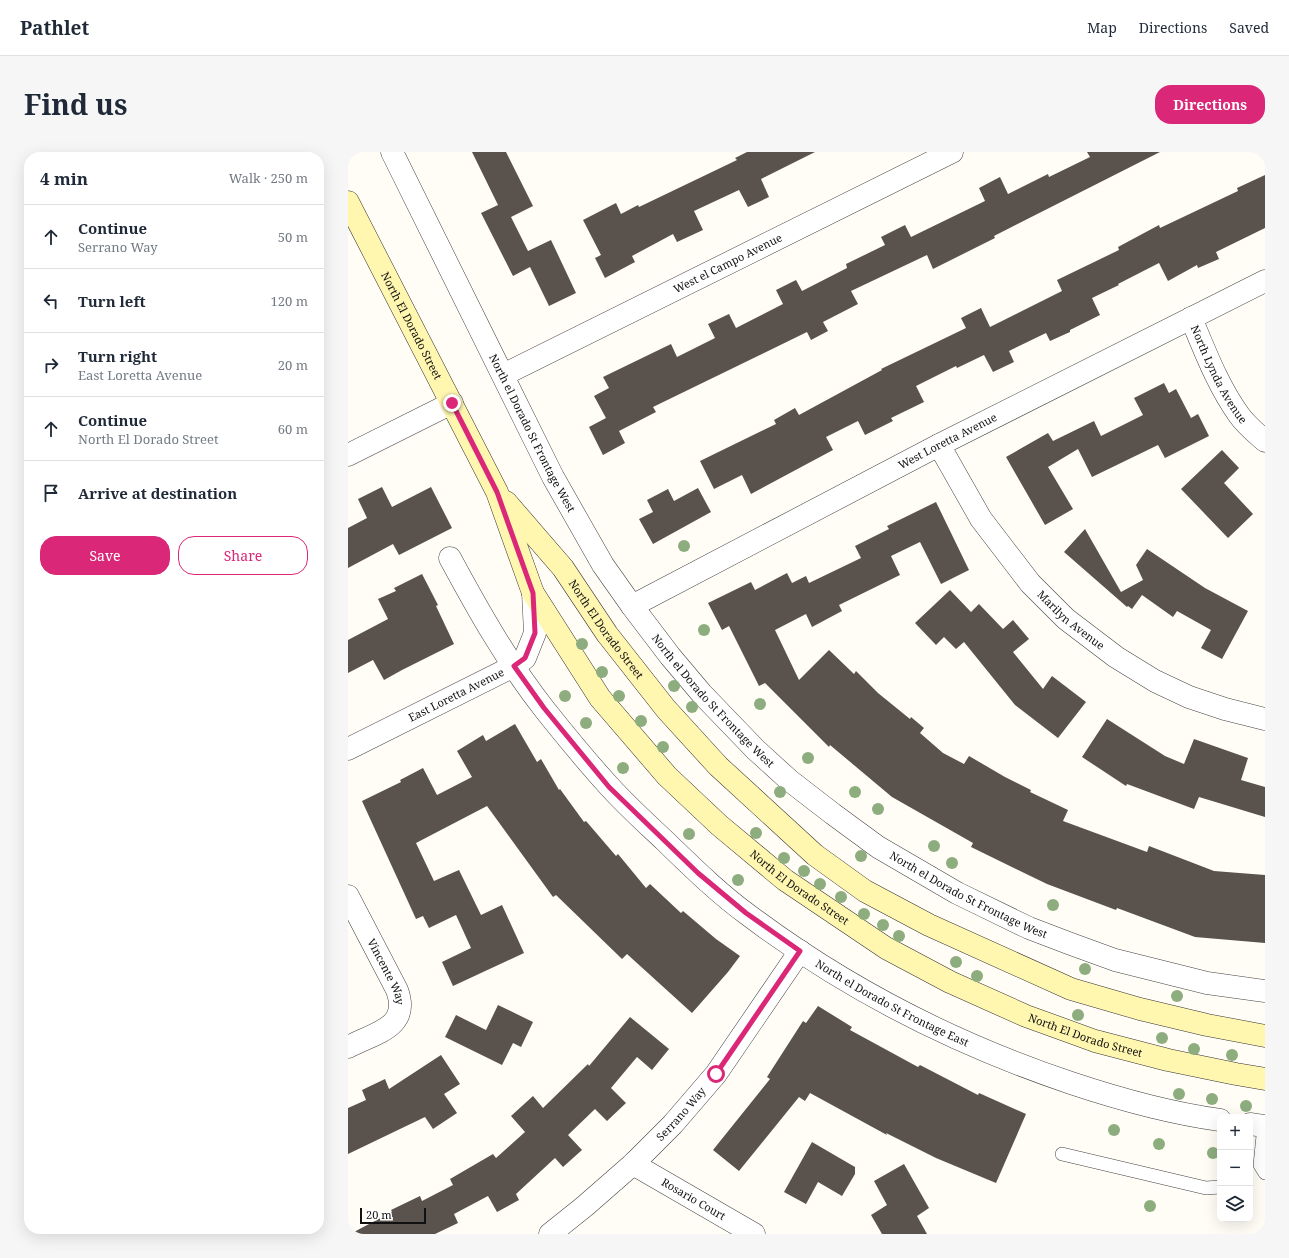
<!DOCTYPE html>
<html lang="en">
<head>
<meta charset="utf-8">
<style>
  :root { --surface:#fff; --page:#f6f6f7; --text:#1f2937; --muted:#747a83; --line:#e0e1e3; --accent:#db2777 }
  body { margin:0; font-family:"Noto Serif",serif; background:var(--page); color:var(--text) }
  .controls { position:absolute; right:12px; bottom:12px; display:grid; overflow:hidden; border-radius:8px; box-shadow:0 4px 16px #0002 }
  .controls button { width:36px; height:36px; display:grid; place-items:center; padding:0; border:0; border-bottom:1px solid var(--line); background:var(--surface); color:var(--text); font:20px sans-serif }
  .scale { position:absolute; left:12px; bottom:10px; width:66px; box-sizing:border-box; padding-left:4px; border:2px solid #111; border-top:0; font-size:11px; line-height:14px; white-space:nowrap; color:#111; -webkit-text-stroke:3px #fff; paint-order:stroke }
  .stop { position:absolute; width:12px; height:12px; margin:-9px; border:3px solid #db2777; border-radius:50%; background:#fff }
  .stop.end { background:#db2777; border-color:#fff; box-shadow:0 1px 4px #0008 }
  .list { margin:0; padding:0; list-style:none }
  h2 { display:flex; justify-content:space-between; align-items:center; height:52px; margin:0; padding:0 16px; font-size:17px }
  h2 small { font-size:13px; font-weight:400; color:var(--muted) }
  .list li { display:grid; grid-template-columns:26px 1fr auto; gap:12px; align-items:center; box-sizing:border-box; height:64px; padding:0 16px; border-top:1px solid var(--line) }
  .list b { display:block; font-size:15px; white-space:nowrap }
  .list p { margin:0; font-size:13px; white-space:nowrap; color:var(--muted) }
  .list em { font-size:13px; font-style:normal; color:var(--muted) }
  .actions { display:flex; gap:8px; padding:12px 16px }
  .actions a { flex:1; padding:9px 0; border:1px solid var(--accent); border-radius:16px; text-align:center; font-size:14px; color:var(--accent) }
  .actions .main { background:var(--accent); color:#fff }
  .icon { flex:none; width:22px; height:22px; fill:none; stroke:currentColor; stroke-width:2; stroke-linecap:round; stroke-linejoin:round }
  .map { position:relative; flex:none; width:917px; height:1082px; overflow:hidden; border-radius:16px }
  header { display:flex; align-items:center; gap:24px; box-sizing:border-box; height:56px; padding:0 20px; background:var(--surface); border-bottom:1px solid var(--line) }
  header strong { font-size:19px }
  nav { display:flex; gap:22px; margin-inline-start:auto; font-size:14px }
  .intro { display:flex; align-items:center; justify-content:space-between; box-sizing:border-box; height:96px; padding:0 24px }
  h1 { margin:0; font-size:28px }
  .button { padding:10px 18px; border-radius:16px; background:var(--accent); color:#fff; font-size:14px; font-weight:700 }
  main { display:flex; gap:24px; padding:0 24px }
  aside { flex:1; background:var(--surface); border-radius:16px; box-shadow:0 4px 16px #0002 }
  .map>svg:first-child { display:block }
  .building { fill:#5a524d }
  .lines { fill:none; stroke-linecap:round; stroke-linejoin:round }
  .lane-casing { stroke:#444; stroke-width:14 }
  .street-casing { stroke:#444; stroke-width:23 }
  .secondary-casing { stroke:#333; stroke-width:23 }
  .lane { stroke:#fff; stroke-width:13 }
  .street { stroke:#fff; stroke-width:22 }
  .secondary { stroke:#fff6b0; stroke-width:22 }
  .tree { fill:#8dad7f }
  .route { stroke:#db2777; stroke-width:5 }
  .labels { text-anchor:middle; stroke-width:4; stroke-linejoin:round; paint-order:stroke }
  .street-label { font-size:11px; fill:#111; stroke:#fff }
</style>
</head>
<body>
<header>
<strong>Pathlet</strong>
<nav><a>Map</a><a>Directions</a><a>Saved</a></nav>
</header>
<div class="intro"><h1>Find us</h1><a class="button">Directions</a></div>
<main>
<aside>
<h2>4 min<small>Walk · 250 m</small></h2>
<ul class="list">
<li><svg class="icon" aria-label="ahead" viewBox="0 0 24 24"><path d="M12 20V5M6 11l6-6 6 6"/></svg><div><b>Continue</b><p>Serrano Way</p></div><em>50 m</em></li>
<li><svg class="icon" aria-label="left" viewBox="0 0 24 24"><path d="M17 20v-9H6M10 6l-5 5 5 5"/></svg><div><b>Turn left</b></div><em>120 m</em></li>
<li><svg class="icon" aria-label="right" viewBox="0 0 24 24"><path d="M7 20v-9h11M14 6l5 5-5 5"/></svg><div><b>Turn right</b><p>East Loretta Avenue</p></div><em>20 m</em></li>
<li><svg class="icon" aria-label="ahead" viewBox="0 0 24 24"><path d="M12 20V5M6 11l6-6 6 6"/></svg><div><b>Continue</b><p>North El Dorado Street</p></div><em>60 m</em></li>
<li><svg class="icon" aria-label="arrive" viewBox="0 0 24 24"><path d="M6 21V4h12l-3 4 3 4H6"/></svg><div><b>Arrive at destination</b></div></li>
</ul>
<div class="actions"><a class="main">Save</a><a>Share</a></div>
</aside>
<div class="map">
<svg width="917" height="1082" viewBox="0 0 917 1082">
  <rect width="100%" height="100%" fill="#fffdf5"/>
  <g class="building">
    <path d="M124,0H158L185,54L163,65L180,99L203,88L228,141L201,154L182,115L165,124L133,61L150,53Z"/>
    <path d="M399,0H467L413,27L421,45L400,55L391,38L346,59L355,78L329,90L325,82L284,104L287,110L257,126L247,106L253,103L235,68L268,51L273,62L290,53L291,55L389,8L387,6Z"/>
    <path d="M739,0H812L646,84L647,86L585,117L579,103L503,139L510,152L475,170L480,179L463,188L459,180L305,255L308,260L271,279L277,291L255,303L241,275L258,266L246,244L261,236L255,225L323,192L329,205L367,186L360,172L381,162L388,176L435,152L428,138L448,128L454,139L499,116L498,112L537,93L533,85L557,73L563,85L637,49L631,36L652,25L660,42L700,22L701,25L742,5Z"/>
    <path d="M917,23V76L868,100L871,107L850,116L849,113L820,129L811,111L770,132L771,133L744,146L752,163L722,178V180L702,189L698,181L661,199L666,210L645,220L636,203L609,216L608,214L568,234L576,250L543,266L545,269L517,283L510,269L478,285L485,298L403,342L394,323L366,337L352,309L428,272L426,268L447,256L451,263L534,218L533,217L618,176L613,166L633,156L642,175L714,139L709,128L771,98L770,95L811,73L812,76L890,39L889,36Z"/>
    <path d="M816,231L821,241L828,237L843,266L850,262L861,284L817,306L810,293L744,325L730,297L700,315L725,357L697,373L658,305L700,281L705,289L746,269L753,284L795,263L786,246Z"/>
    <path d="M874,298L891,316L876,331L905,362L880,386L833,337Z"/>
    <path d="M34,335L44,355L83,335L104,376L51,403L45,392L0,416V376L19,366L10,347Z"/>
    <path d="M350,336L363,360L305,392L291,367L305,360L299,348L320,337L326,349Z"/>
    <path d="M588,350L621,418L593,432L572,390L543,404L552,423L491,453L494,459L464,475L458,462L427,478L451,528L481,498L506,522L508,519L530,541L562,567L563,565L576,576L572,581L595,601L616,612L621,604L657,625L683,638L682,640L720,658L715,669L799,700L801,694L866,719L917,723V791L847,785L769,756L768,758L699,732L623,695L625,691L544,645L482,593L481,595L417,531L411,534L381,474L374,478L360,451L403,430L407,438L439,421L444,431L458,424L461,431L513,406L507,394L541,377L539,374Z"/>
    <path d="M737,377L773,440L795,428L788,413L799,397L857,436L900,459L874,507L853,496L863,478L829,459L825,465L794,443L784,457L780,454L779,455L716,400Z"/>
    <path d="M74,422L90,453L88,454L106,492L54,518L36,528L25,508L0,521V488L40,467L30,447L48,439L46,436Z"/>
    <path d="M602,438L623,460L631,452L655,477L665,468L681,487L665,500L695,537L704,524L738,550L710,586L667,553L616,490L608,497L596,485L588,493L567,471Z"/>
    <path d="M759,567L817,604L836,612L846,587L900,606L893,628L917,635V665L851,645L846,657L779,632L778,634L734,605Z"/>
    <path d="M167,572L189,610L193,607L211,638L212,637L236,670L238,669L268,704L270,702L298,736L302,732L333,761L335,759L368,787L392,804L380,820L344,861L279,802L274,807L208,743L205,745L139,654L68,691L86,729L111,718L133,763L154,753L176,801L105,834L94,810L123,796L108,763L81,776L75,764L68,767L14,649L53,630L52,628L75,616L89,643L124,625L109,599L135,583L138,589Z"/>
    <path d="M150,853L185,870L173,895L165,891L154,913L97,885L108,863L138,878Z"/>
    <path d="M470,854L504,875L502,878L570,915L572,913L630,943L631,941L678,962L648,1031L588,1006L538,981L539,983L462,941L457,949L451,945L391,1019L365,998L422,927L419,925L455,869L458,871Z"/>
    <path d="M282,865L321,897L304,918L289,905L263,936L278,951L259,969L247,957L220,983L234,998L215,1015L207,1006L168,1042L171,1048L149,1060L140,1044L106,1062L110,1071L87,1082H2L44,1060L43,1058L72,1044L74,1049L105,1033L102,1027L145,1002L148,1006L177,980L163,964L185,944L195,956L240,912L241,914Z"/>
    <path d="M93,903L112,932L96,942L109,961L85,977L77,965L0,1002V956L18,948L14,938L37,927L41,937Z"/>
    <path d="M464,990L507,1015V1022L494,1044L470,1030L458,1052L436,1040Z"/>
    <path d="M556,1012L581,1056L569,1064L579,1082H534L523,1063L539,1053L526,1029Z"/>
  </g>
  <g class="lines">
    <g class="lane-casing">
      <g id="lane">
        <path d="M916,974L912,1013L917,1021"/>
        <path d="M714,1002L858,1036L872,1035"/>
      </g>
    </g>
    <g class="street-casing">
      <g id="street">
        <path id="s1" d="M44,0L205,325L255,413L284,454L322,504L354,542L408,598L441,628L485,662L530,695L609,741L681,776L723,792L767,808L859,831L917,839"/>
        <path id="s2" d="M843,166C857,199 870,234 891,263C898,273 908,281 917,289"/>
        <path id="s3" d="M155,223L604,0"/>
        <path id="s4" d="M591,293L633,367L682,431L718,467L768,505L807,529L841,545L877,557L917,567"/>
        <path d="M0,303L104,251"/>
        <path id="s5" d="M102,406C130,458 160,511 197,558C217,583 238,609 261,634C278,653 298,671 317,689C343,714 369,740 399,762C497,836 607,892 723,931C771,947 821,961 872,968"/>
        <path id="s6" d="M284,454L591,293L917,129"/>
        <path id="s7" d="M0,597L166,514L177,506L187,481L185,441"/>
        <path id="s8" d="M0,744L49,838C63,876 26,881 0,895"/>
        <path d="M902,972L917,974"/>
        <path id="s9" d="M285,1012L406,1082"/>
        <path id="s10" d="M202,1082L237,1054L285,1012L325,972L368,922L452,799"/>
      </g>
    </g>
    <g class="secondary-casing">
      <g id="secondary">
        <path id="s11" d="M0,50L149,340L185,441L252,546L319,624L371,673L437,728L538,796L602,830L678,864L747,889L820,908L888,922L917,927"/>
        <path id="s12" d="M158,350L215,416L259,482L318,557L370,614L467,703L517,739L581,773L723,837L792,857L859,873L917,884"/>
      </g>
    </g>
    <use href="#lane" class="lane"/>
    <use href="#street" class="street"/>
    <use href="#secondary" class="secondary"/>
  </g>
  <g class="tree">
    <circle cx="336" cy="394" r="6"/>
    <circle cx="356" cy="478" r="6"/>
    <circle cx="234" cy="492" r="6"/>
    <circle cx="254" cy="520" r="6"/>
    <circle cx="326" cy="534" r="6"/>
    <circle cx="217" cy="544" r="6"/>
    <circle cx="271" cy="544" r="6"/>
    <circle cx="412" cy="552" r="6"/>
    <circle cx="344" cy="555" r="6"/>
    <circle cx="293" cy="569" r="6"/>
    <circle cx="238" cy="571" r="6"/>
    <circle cx="315" cy="595" r="6"/>
    <circle cx="460" cy="606" r="6"/>
    <circle cx="275" cy="616" r="6"/>
    <circle cx="432" cy="640" r="6"/>
    <circle cx="507" cy="640" r="6"/>
    <circle cx="530" cy="657" r="6"/>
    <circle cx="408" cy="681" r="6"/>
    <circle cx="341" cy="682" r="6"/>
    <circle cx="586" cy="694" r="6"/>
    <circle cx="513" cy="704" r="6"/>
    <circle cx="436" cy="706" r="6"/>
    <circle cx="604" cy="711" r="6"/>
    <circle cx="456" cy="719" r="6"/>
    <circle cx="390" cy="728" r="6"/>
    <circle cx="472" cy="732" r="6"/>
    <circle cx="493" cy="745" r="6"/>
    <circle cx="705" cy="753" r="6"/>
    <circle cx="516" cy="762" r="6"/>
    <circle cx="535" cy="773" r="6"/>
    <circle cx="551" cy="784" r="6"/>
    <circle cx="608" cy="810" r="6"/>
    <circle cx="737" cy="817" r="6"/>
    <circle cx="629" cy="824" r="6"/>
    <circle cx="829" cy="844" r="6"/>
    <circle cx="730" cy="863" r="6"/>
    <circle cx="814" cy="886" r="6"/>
    <circle cx="846" cy="897" r="6"/>
    <circle cx="884" cy="903" r="6"/>
    <circle cx="831" cy="942" r="6"/>
    <circle cx="864" cy="947" r="6"/>
    <circle cx="898" cy="954" r="6"/>
    <circle cx="766" cy="978" r="6"/>
    <circle cx="811" cy="992" r="6"/>
    <circle cx="865" cy="1001" r="6"/>
    <circle cx="802" cy="1054" r="6"/>
  </g>
  <g class="lines">
    <path class="route" d="M104,251L149,340L185,441L187,481L177,506L166,514L196,556L261,635L350,721L398,761L452,799L368,922"/>
  </g>
  <g class="labels">
    <g class="street-label">
      <text dy="4" stroke="none"><textPath href="#s3" startOffset="251">West el Campo Avenue</textPath></text>
      <text dy="4" stroke="none"><textPath href="#s11" startOffset="139">North El Dorado Street</textPath></text>
      <text dy="4" stroke="none"><textPath href="#s2" startOffset="63">North Lynda Avenue</textPath></text>
      <text dy="4" stroke="none"><textPath href="#s1" startOffset="314">North el Dorado St Frontage West</textPath></text>
      <text dy="4" stroke="none"><textPath href="#s6" startOffset="356">West Loretta Avenue</textPath></text>
      <text dy="4" stroke="none"><textPath href="#s4" startOffset="221">Marilyn Avenue</textPath></text>
      <text dy="4" stroke="none"><textPath href="#s12" startOffset="162">North El Dorado Street</textPath></text>
      <text dy="4" stroke="none"><textPath href="#s7" startOffset="121">East Loretta Avenue</textPath></text>
      <text dy="4" stroke="none"><textPath href="#s1" startOffset="639">North el Dorado St Frontage West</textPath></text>
      <text dy="4" stroke="none"><textPath href="#s11" startOffset="834">North El Dorado Street</textPath></text>
      <text dy="4" stroke="none"><textPath href="#s1" startOffset="963">North el Dorado St Frontage West</textPath></text>
      <text dy="4" stroke="none"><textPath href="#s8" startOffset="85">Vincente Way</textPath></text>
      <text dy="4" stroke="none"><textPath href="#s5" startOffset="638">North el Dorado St Frontage East</textPath></text>
      <text dy="4" stroke="none"><textPath href="#s11" startOffset="1158">North El Dorado Street</textPath></text>
      <text dy="4" stroke="none"><textPath href="#s10" startOffset="178">Serrano Way</textPath></text>
      <text dy="4" stroke="none"><textPath href="#s9" startOffset="70">Rosario Court</textPath></text>
    </g>
  </g>
</svg>
<div class="controls">
<button>+</button>
<button>−</button>
<button><svg class="icon" aria-label="layers" viewBox="0 0 24 24"><path d="M12 4l9 5-9 5-9-5zM3 14l9 5 9-5"/></svg></button>
</div>
<div class="scale">20 m</div>
<div class="stop" style="left:368px;top:922px"></div>
<div class="stop end" style="left:104px;top:251px"></div>
</div>
</main>
</body>
</html>
